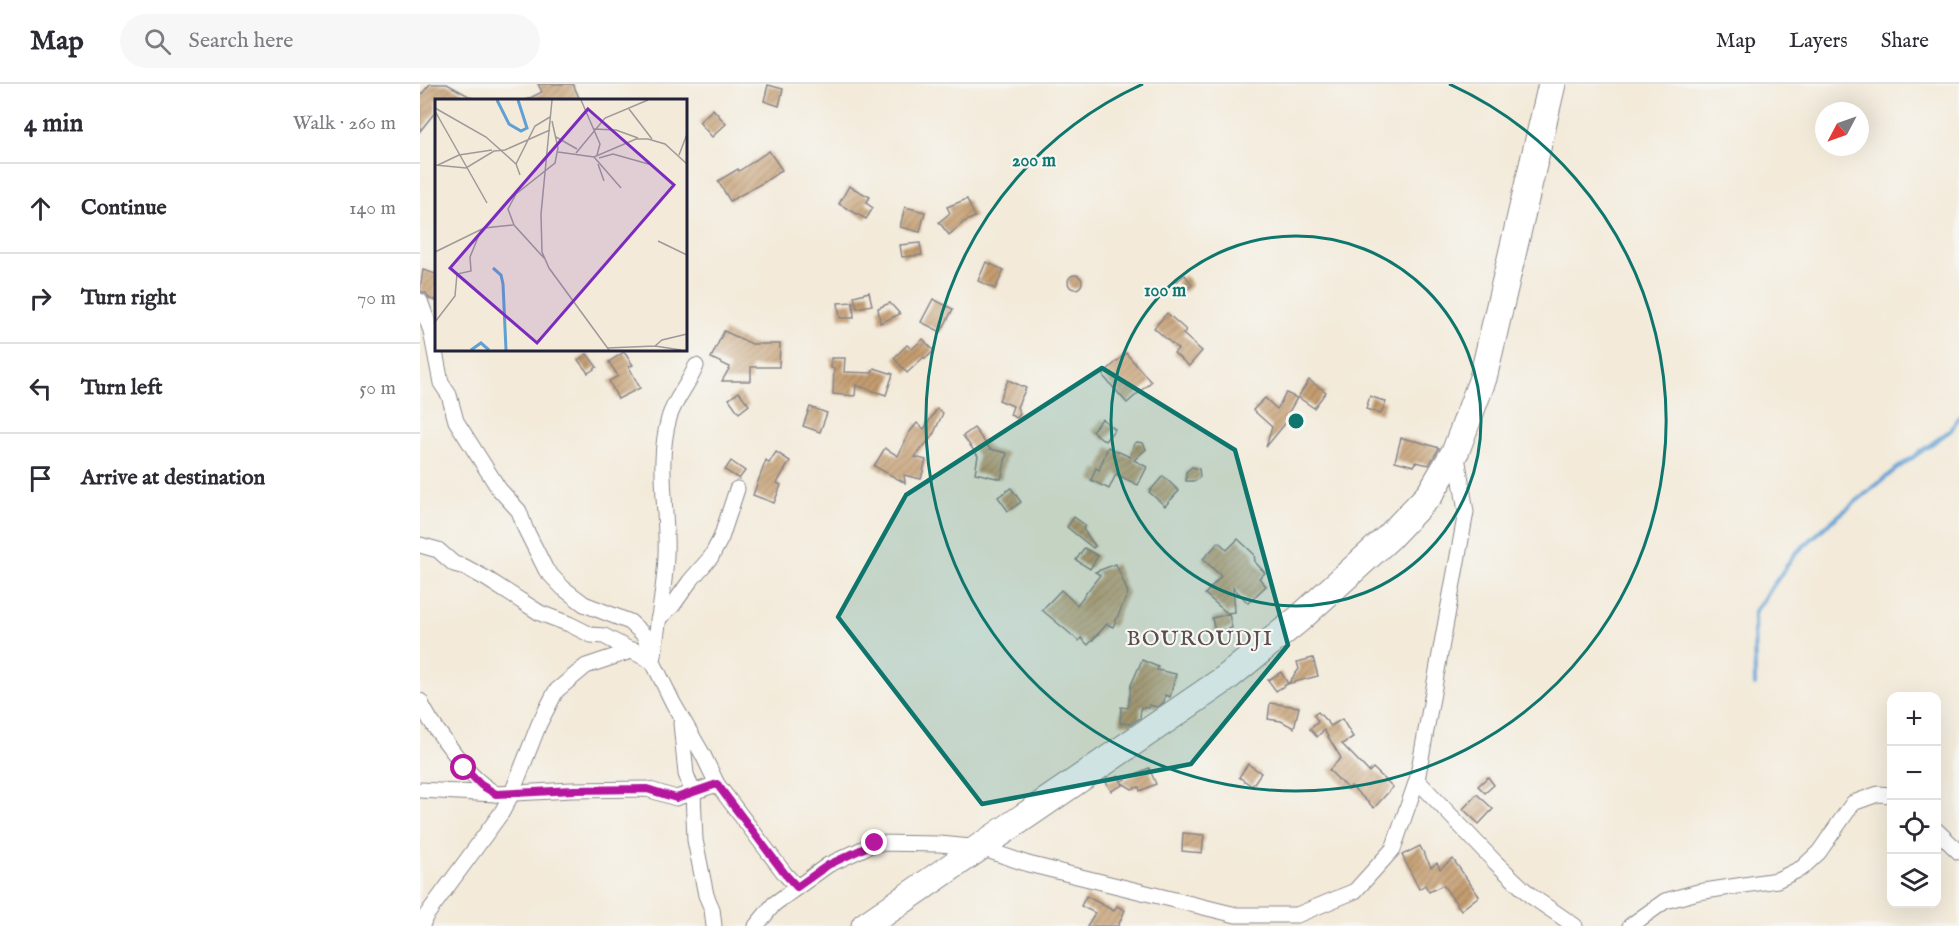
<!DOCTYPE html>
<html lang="en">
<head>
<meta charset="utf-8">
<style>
  :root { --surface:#fff; --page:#f7f7f7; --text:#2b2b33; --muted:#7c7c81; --line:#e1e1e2 }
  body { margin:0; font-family:"IM FELL English",serif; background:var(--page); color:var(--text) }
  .controls { position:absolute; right:18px; bottom:18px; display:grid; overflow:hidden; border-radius:12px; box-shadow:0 6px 24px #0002 }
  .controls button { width:54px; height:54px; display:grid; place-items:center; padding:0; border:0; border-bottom:2px solid var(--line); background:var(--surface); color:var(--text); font:30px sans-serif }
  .compass { position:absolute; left:1395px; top:18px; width:54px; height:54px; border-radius:50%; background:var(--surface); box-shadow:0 6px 24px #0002; rotate:229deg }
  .stop { position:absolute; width:18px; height:18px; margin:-14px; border:4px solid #b5179e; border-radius:50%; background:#fff }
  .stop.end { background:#b5179e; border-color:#fff; box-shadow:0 2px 6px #0008 }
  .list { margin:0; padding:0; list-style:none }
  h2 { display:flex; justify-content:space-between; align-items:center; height:78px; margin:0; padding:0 24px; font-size:26px }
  h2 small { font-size:20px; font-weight:400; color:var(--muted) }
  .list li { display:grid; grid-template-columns:39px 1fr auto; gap:18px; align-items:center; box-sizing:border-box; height:90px; padding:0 24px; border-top:2px solid var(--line) }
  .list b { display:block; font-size:22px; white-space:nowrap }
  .list em { font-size:20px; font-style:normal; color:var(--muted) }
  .icon { flex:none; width:33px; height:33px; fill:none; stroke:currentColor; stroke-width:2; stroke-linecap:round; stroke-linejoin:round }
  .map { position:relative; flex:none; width:1539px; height:842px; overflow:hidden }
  header { display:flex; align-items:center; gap:36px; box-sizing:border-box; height:84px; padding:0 30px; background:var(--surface); border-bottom:2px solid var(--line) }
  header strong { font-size:28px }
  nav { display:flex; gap:33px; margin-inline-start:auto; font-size:21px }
  .search { width:420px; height:54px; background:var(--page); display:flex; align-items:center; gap:15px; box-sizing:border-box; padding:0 21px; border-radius:33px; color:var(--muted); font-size:22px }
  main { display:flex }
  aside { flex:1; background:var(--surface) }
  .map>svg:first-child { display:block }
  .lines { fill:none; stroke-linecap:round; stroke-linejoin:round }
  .stream { stroke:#61a0d3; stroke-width:4 }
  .building { fill:url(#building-hatch) }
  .street-casing { stroke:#8a868a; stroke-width:17 }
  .highway-casing { stroke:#8a868a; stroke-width:29 }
  .street { stroke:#fff; stroke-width:15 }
  .highway { stroke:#fff; stroke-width:27 }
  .route { stroke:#b5179e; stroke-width:8 }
  .marked { fill:#0f766e; fill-opacity:0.2; stroke:#0f766e; stroke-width:4.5; stroke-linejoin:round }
  .ring { fill:none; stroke:#0f766e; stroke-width:3 }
  .labels { text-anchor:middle; stroke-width:4.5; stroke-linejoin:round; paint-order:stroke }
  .quarter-label { font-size:21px; letter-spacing:1.5px; fill:#5b4d4e; stroke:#f6f6f2 }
  .inset-river { fill:none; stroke:#61a0d3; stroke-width:3 }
  .inset-road { fill:none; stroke:#9f9a9a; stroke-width:1.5 }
  .view { fill:#7b2cbf; fill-opacity:0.15; stroke:#7b2cbf; stroke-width:3 }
  .inset-edge { fill:none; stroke:#22223b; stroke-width:3 }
  .centre { fill:#0f766e; stroke:#f6f6f2; stroke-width:3 }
  .ring-label { font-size:18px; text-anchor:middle; font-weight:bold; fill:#0f766e; stroke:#f6f6f2; stroke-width:4.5; stroke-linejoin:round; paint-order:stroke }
</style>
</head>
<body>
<header>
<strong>Map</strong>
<div class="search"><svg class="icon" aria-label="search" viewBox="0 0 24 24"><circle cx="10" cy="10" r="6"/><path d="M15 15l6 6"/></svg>Search here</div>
<nav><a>Map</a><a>Layers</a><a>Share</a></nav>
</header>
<main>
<aside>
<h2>4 min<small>Walk · 260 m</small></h2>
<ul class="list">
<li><svg class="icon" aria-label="ahead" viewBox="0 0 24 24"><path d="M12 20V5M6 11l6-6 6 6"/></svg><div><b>Continue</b></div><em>140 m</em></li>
<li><svg class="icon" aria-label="right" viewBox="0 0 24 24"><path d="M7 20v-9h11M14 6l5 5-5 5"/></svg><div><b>Turn right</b></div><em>70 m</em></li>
<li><svg class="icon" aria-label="left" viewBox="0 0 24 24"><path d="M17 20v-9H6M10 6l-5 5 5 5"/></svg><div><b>Turn left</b></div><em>50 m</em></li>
<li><svg class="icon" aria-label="arrive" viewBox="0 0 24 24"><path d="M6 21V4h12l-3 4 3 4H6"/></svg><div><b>Arrive at destination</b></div></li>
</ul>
</aside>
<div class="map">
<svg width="1539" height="842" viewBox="0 0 1539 842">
  <defs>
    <pattern id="building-hatch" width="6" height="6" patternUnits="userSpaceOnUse" patternTransform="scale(1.5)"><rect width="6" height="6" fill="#c59d70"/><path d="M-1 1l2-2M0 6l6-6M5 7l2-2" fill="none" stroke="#a0805d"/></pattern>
  </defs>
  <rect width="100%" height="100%" fill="#f6f6f2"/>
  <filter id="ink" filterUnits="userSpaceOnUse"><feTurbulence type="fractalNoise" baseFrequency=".0167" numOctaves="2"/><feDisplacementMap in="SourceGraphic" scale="12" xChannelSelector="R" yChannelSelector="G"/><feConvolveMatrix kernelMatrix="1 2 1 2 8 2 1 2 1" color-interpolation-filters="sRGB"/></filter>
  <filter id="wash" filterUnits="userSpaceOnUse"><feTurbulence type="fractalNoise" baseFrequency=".008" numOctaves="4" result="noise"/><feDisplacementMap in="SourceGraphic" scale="24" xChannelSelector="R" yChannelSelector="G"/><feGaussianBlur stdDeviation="1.35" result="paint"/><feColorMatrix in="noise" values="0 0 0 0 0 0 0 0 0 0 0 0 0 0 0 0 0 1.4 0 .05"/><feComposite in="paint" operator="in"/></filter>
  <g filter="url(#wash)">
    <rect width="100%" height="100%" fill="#f3ead9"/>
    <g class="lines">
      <path class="stream" d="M1335,601L1334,529L1375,470L1407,441L1475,386L1531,346L1539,332"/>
    </g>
    <g id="blocks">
      <g class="building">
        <path d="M10,0H27L56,16H16V27L0,47V12Z"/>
        <path d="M118,0H153L160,16H106L122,8Z"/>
        <path d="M348,1L363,5L359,22L344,17Z"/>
        <path d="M293,25L306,40L292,53L279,38Z"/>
        <path d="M349,67L362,86L344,98L310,117L298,97L318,85L319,87Z"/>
        <path d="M429,102L450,113L446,119L453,124L446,135L419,120Z"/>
        <path d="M547,115L555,133L544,138L529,151L519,138L530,129L527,123Z"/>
        <path d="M485,123L505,128L500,148L480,143Z"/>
        <path d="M500,159L502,171L482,173L480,161Z"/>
        <path d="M566,178L584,186L575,205L558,197Z"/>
        <path d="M3,186L16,190V217L10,215L6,209L0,207Z"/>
        <circle cx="655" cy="198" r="7"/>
        <path d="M765,191L772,201L764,208L756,198Z"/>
        <path d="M449,208L452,221L437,224L434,212Z"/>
        <path d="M513,215L533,225L521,248L501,238Z"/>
        <path d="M433,218L434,234H420L418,219Z"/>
        <path d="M470,219L480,230L460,239L458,224Z"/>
        <path d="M747,229L766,246L763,250L782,267L769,282L754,269L758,265L734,244Z"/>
        <path d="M304,247L332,260H360L359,283H331V297H302L310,283L291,274Z"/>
        <path d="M503,255L514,267L505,275L504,273L487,289L474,274L487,261L492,265Z"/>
        <path d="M204,268L213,281L209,283L220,304L198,315L189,297L198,292L189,278Z"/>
        <path d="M706,269L731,298L707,319L684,293V289Z"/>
        <path d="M167,270L177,283L168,289L158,276Z"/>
        <path d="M411,274H425L424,288L452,289L454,284L473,290L466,311L436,301L435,312L413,310L414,284H411Z"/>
        <path d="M588,296L606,304L597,323L600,330L597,334L590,331L593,322L579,316Z"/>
        <path d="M889,296L906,308L894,324L878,313Z"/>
        <path d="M319,308L329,321L319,329L309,315Z"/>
        <path d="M866,309L877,314L866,333L869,335L846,363L852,343L833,326L845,314L857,325Z"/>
        <path d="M950,312L966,318L961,330L946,325Z"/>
        <path d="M390,323L407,329L400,348L383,342Z"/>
        <path d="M517,325L523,329L513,351L495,373L506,376L501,395L484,391L485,399L454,382L465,364L478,372L489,349L497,339L504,345Z"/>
        <path d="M682,335L695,345L685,357L672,347Z"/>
        <path d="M554,344L570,365L587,369L581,395L555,389L558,372L543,352Z"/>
        <path d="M981,354L1000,358L1019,364L1009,381L995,378L994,382L975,377Z"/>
        <path d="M717,358L723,359L726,365L714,376L727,383L718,401L696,390L689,405L671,396L676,384L679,386L688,363L710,373L714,360Z"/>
        <path d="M356,368L370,377L357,399L361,401L354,419L333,411L346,376L349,379Z"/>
        <path d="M311,377L325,387L319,395L305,386Z"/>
        <path d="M772,383L779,385L780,393L775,397H766V388Z"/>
        <path d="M743,392L759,407L745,422L729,408Z"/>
        <path d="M591,404L601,418L588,427L578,413Z"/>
        <path d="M654,433L665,441L663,445L675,462L673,464L647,443Z"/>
        <path d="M818,455L834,470L835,478L845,489L839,494L846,502L828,519L813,503L815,528L807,529L785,510L801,492L783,475L799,458L807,466Z"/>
        <path d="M664,464L678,472L670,485L656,476Z"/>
        <path d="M696,480L708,509L693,543L687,540L668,561L661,554L659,557L622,526L641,506L657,521L680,491L675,488Z"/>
        <path d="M809,530L812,544L795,548L792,534Z"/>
        <path d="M893,574L898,592L867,600L856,607L848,596L861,588L868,600L879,585L877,578Z"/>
        <path d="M722,576L738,583L737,586L756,590L750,613L745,611L744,618L737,623L729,621V624L721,623L720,634L711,640L700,639L701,623L708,624L711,601Z"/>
        <path d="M850,619L879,623L874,644L861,637L848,635Z"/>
        <path d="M898,628L911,642L922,635L933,653L922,660L949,688L953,684L973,703L954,724L931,702L928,705L909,686L921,674L904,646L897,653L890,645L898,638L894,631Z"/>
        <path d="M828,680L841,689L832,702L819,693Z"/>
        <path d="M729,684L736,700L720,707L719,703L712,705L702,699L703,701L691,707L686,698L699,692L701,697Z"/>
        <path d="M1068,693L1074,701L1065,709L1058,702Z"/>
        <path d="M1057,710L1073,725L1059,740L1043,725Z"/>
        <path d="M763,749L784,751L782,769L762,767Z"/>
        <path d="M1000,762L1011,783L1017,779L1020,785L1033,775L1059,812L1041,826L1023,801L1009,808L1005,801L999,805L982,771Z"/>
        <path d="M666,812L694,827L697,822L705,826L698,842H667L675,829L661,822Z"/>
      </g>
    </g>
  </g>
  <g filter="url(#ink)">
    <use href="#blocks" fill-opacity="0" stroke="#8a868a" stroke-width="1.5"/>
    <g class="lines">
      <g class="street-casing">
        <g id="street">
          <path d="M0,217L11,247L21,299L29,311L36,337L79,405L99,427L105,444L126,486L143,504L164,520L210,538L224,551L233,578"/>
          <path d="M0,461L18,466L34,480L45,483L67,495L120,529L149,540L171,551L184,552L233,578L253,619L283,671L297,700L365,790L377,803"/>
          <path d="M238,535L253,521L270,497L291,473L301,454L317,405"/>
          <path d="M234,572C237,538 245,505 246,471C248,425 236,380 249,334C254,316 269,300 276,282"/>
          <path d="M0,617C7,633 15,644 25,657C43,680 50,694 76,710"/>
          <path d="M261,639L266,690L273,709L275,756L286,811L292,825L294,842"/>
          <path d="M997,696L1075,778L1111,812L1155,842"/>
          <path d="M0,706L76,710L152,706L227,705L256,714L297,700"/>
          <path d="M1516,746L1539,768"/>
          <path d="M2,842L5,833L82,728L92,709L119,640L136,607L166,582L214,566"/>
          <path d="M336,842L354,820L408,781L455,759L520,760L561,764L608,780L816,831H877L935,807L973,765L997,696L1046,428L1036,366"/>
          <path d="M1210,842L1245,817L1278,808L1357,796L1382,784L1399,768L1433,719L1458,710L1472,711"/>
        </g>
      </g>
      <g class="highway-casing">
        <path id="highway" d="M445,842L805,595L879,535L969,453L1010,410L1036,366L1063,294L1132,0"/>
      </g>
      <use href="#street" class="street"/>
      <use href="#highway" class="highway"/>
    </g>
  </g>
  <g class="lines" filter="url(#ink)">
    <path class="route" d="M44,684L61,701L76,710L153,706L227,705L256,714L297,700L365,790L377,803L408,781L455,759"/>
  </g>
  <path class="marked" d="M682,284L815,366L868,561L771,680L562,720L418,533L486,411Z"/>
  <g class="ring">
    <circle cx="876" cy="337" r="185"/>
    <path d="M1029 0A370 370 0 1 1 723 0"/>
  </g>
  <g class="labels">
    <g class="quarter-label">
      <text x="780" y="561">BOUROUDJI</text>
    </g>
  </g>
  <g transform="translate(15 15)">
    <rect width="252" height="252" fill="#f3ead9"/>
    <path class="inset-river" d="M62,1L74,25L86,32L92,29L83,1M58,169L66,176L68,185L71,251M36,251L46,244L54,251"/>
    <path class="inset-road" d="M117,1L106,115L107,153L114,169L174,251M146,1L165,45L162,56M0,9L51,38L81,65L85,76M194,10L217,40M0,12L52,104M159,30L181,31L203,39M121,38L142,50M123,53L159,58L201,40H213L230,45L252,65M141,54L170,19L213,1M244,56L252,35M159,58L186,89M164,59L178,55L217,66M81,65L100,27L115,18M163,65L169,82M0,66L31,69L59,52L70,51L115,31M3,66L24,56L57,51M223,142L252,156M0,153L49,129L78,126M109,159L79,126L73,110L81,95L120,64L123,49L117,22M0,223L20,197L22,175L36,172L35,158L46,131M220,247L227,241L252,235M172,249L220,247L246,251"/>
    <path class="view" d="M153,10L239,86L102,244L15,169Z"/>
    <rect width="252" height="252" class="inset-edge"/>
  </g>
  <circle cx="876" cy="337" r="9" class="centre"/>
  <g class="ring-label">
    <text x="614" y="82">200 m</text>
    <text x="745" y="212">100 m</text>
  </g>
</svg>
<div class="controls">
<button>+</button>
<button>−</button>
<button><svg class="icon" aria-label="locate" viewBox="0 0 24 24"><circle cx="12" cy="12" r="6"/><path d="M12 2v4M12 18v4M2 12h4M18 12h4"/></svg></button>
<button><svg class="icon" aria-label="layers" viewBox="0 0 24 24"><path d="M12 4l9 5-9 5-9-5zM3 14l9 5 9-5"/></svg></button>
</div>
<svg class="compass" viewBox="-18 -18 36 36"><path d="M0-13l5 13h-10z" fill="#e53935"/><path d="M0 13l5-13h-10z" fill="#7c7c81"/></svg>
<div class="stop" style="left:44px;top:684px"></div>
<div class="stop end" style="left:455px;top:759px"></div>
</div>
</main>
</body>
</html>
